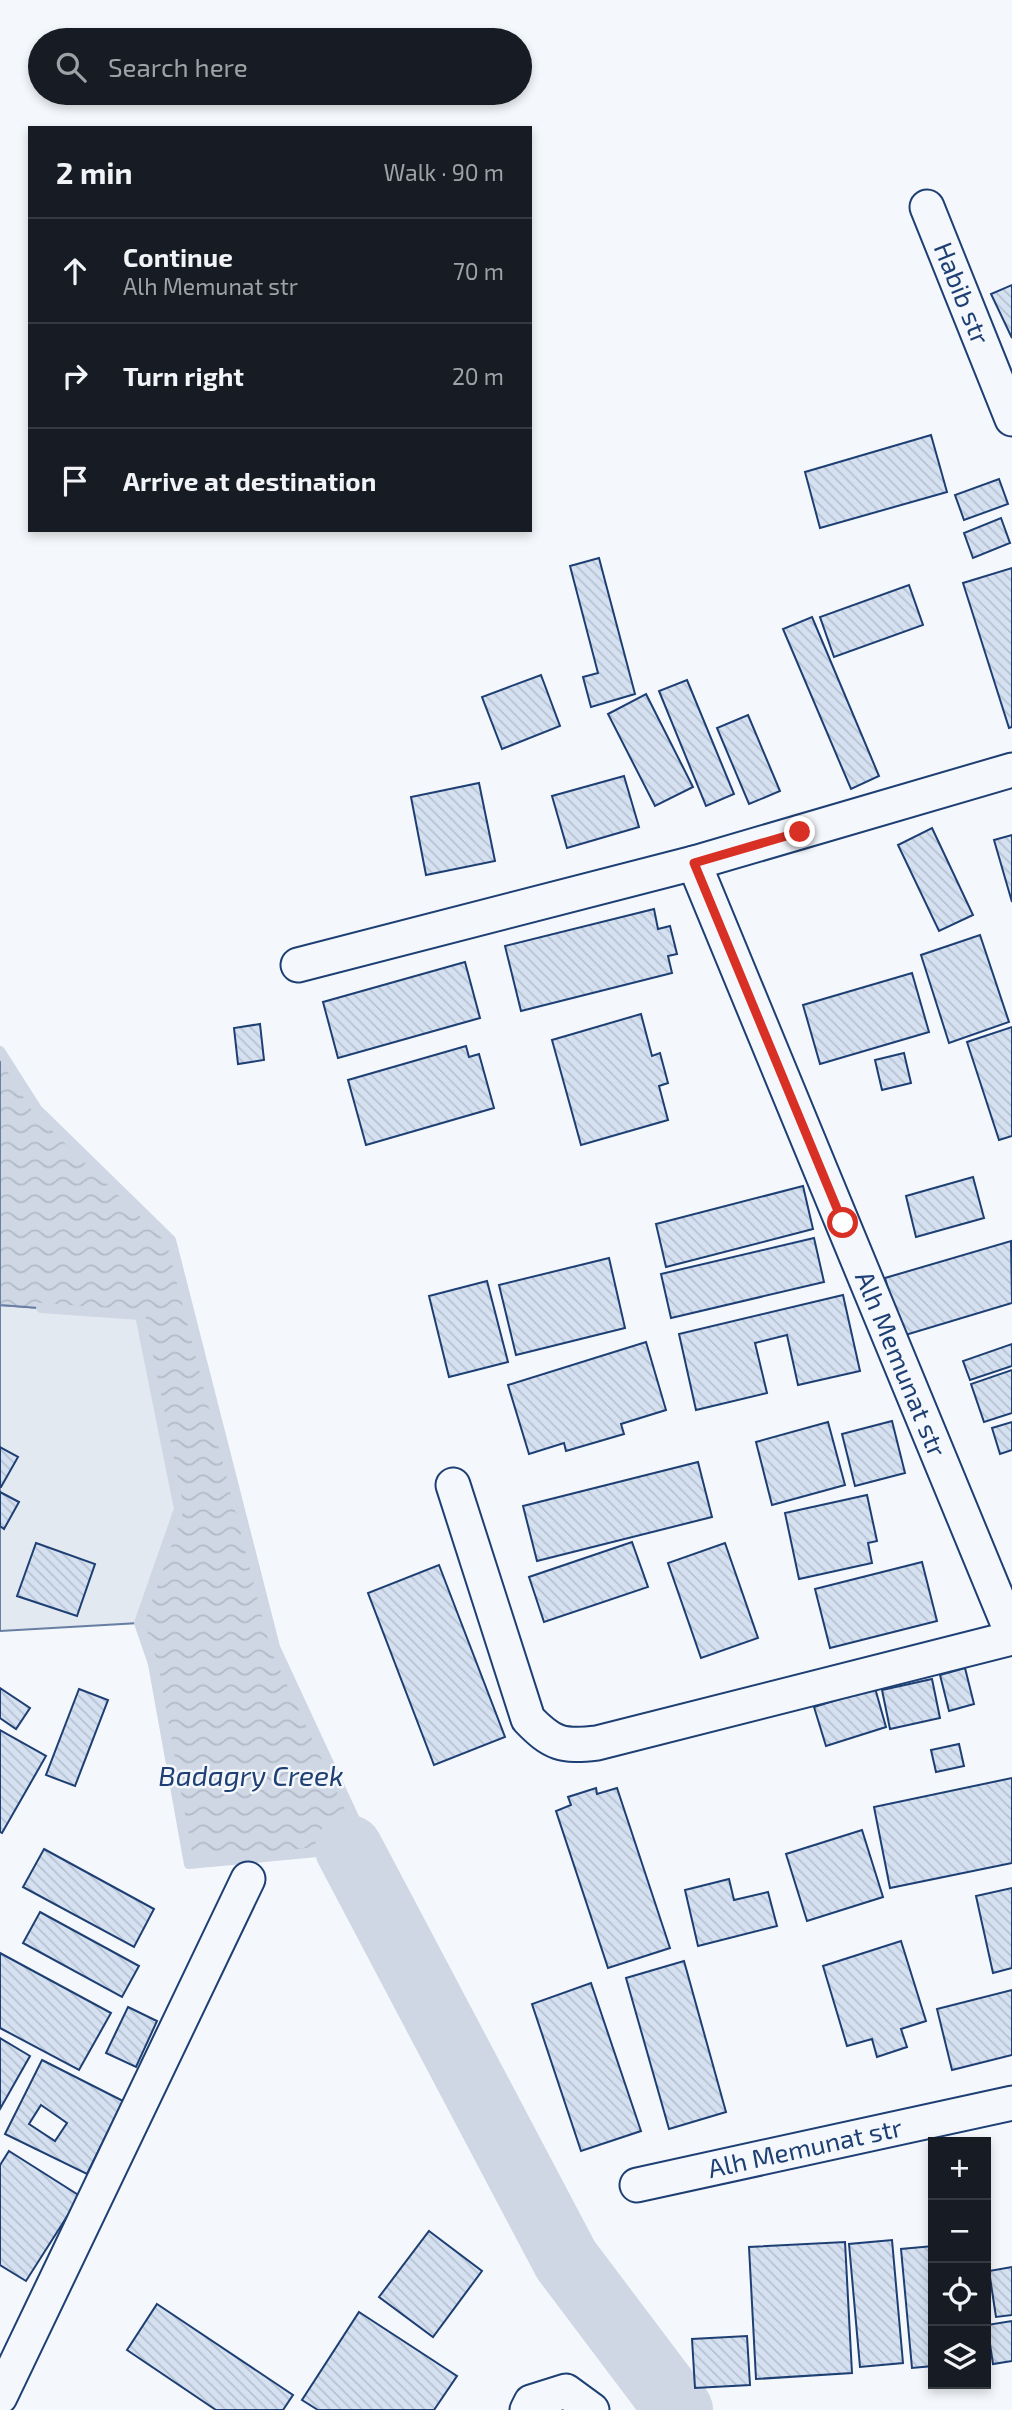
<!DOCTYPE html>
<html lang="en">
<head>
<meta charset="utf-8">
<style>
  :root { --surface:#171b24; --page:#242831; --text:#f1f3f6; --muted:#9ea1a6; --line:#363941 }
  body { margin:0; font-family:"Exo 2",sans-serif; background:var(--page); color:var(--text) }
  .controls { position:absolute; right:21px; bottom:21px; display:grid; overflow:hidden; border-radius:0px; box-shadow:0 4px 10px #0003 }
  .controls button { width:63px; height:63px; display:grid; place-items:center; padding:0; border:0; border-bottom:2px solid var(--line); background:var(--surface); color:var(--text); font:35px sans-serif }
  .stop { position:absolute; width:21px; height:21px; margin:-16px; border:5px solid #d93025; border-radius:50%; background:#fff }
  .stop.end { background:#d93025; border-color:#fff; box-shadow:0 2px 7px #0008 }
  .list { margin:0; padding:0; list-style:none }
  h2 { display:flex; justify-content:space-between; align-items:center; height:91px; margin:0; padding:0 28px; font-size:30px }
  h2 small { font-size:23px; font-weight:400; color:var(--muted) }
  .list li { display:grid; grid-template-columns:46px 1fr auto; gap:21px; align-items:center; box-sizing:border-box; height:105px; padding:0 28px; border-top:2px solid var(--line) }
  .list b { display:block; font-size:26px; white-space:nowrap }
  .list p { margin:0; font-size:23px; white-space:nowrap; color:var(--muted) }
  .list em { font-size:23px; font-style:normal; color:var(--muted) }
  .icon { flex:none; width:38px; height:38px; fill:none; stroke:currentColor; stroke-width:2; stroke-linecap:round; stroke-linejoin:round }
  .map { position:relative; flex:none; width:1012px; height:2410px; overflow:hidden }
  .search { position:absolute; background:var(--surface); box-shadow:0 4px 10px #0003; left:28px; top:28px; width:504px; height:77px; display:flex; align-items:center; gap:18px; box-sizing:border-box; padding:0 24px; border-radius:38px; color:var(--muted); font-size:26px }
  .panel { position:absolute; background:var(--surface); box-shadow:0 4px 10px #0003; left:28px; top:126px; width:504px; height:406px; border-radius:0px }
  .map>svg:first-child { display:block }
  .green { fill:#e3e9f0; stroke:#687fa3; stroke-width:2 }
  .water { fill:url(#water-waves); stroke:#687fa3; stroke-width:2 }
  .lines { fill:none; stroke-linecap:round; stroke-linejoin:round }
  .stream { stroke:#cfd7e4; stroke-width:10 }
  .river { stroke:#cfd7e4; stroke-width:68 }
  .building { fill:url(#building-back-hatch); stroke:#1d3f73; stroke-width:2; fill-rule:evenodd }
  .minor-casing { stroke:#1d3f73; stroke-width:37 }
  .minor { stroke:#f4f7fb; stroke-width:33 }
  .route { stroke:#d93025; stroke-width:9 }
  .labels { text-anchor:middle; stroke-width:5; stroke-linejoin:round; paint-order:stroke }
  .street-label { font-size:26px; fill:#1d3f73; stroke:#f4f7fb }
  .water-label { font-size:28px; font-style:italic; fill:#1d3f73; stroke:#f4f7fb }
</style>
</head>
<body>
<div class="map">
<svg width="1012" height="2410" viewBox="0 0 1012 2410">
  <defs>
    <pattern id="water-waves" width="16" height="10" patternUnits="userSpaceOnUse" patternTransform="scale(1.75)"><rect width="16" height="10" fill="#cfd7e4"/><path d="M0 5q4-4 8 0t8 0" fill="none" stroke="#b1bac7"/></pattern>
    <pattern id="building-back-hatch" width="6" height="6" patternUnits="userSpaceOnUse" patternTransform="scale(1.75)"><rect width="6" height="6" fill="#d5e0f0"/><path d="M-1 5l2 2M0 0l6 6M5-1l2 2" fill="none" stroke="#b6c1d1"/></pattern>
  </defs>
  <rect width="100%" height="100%" fill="#f4f7fb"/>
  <path class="green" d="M0,1305L140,1315L179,1509L139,1623L0,1631Z"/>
  <path class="water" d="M0,1051L37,1109L171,1240L275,1647L371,1854L349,1849L189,1864L153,1664L139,1623L179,1509L141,1316L0,1305Z"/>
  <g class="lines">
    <path class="stream" d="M0,1051L37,1109L171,1240L275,1647L371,1854L349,1849L189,1864L153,1664L139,1623L179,1509L140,1315L41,1308"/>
    <path class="river" d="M349,1849L566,2260L679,2410"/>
  </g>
  <g class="building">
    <path d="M1012,285V338L991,294Z"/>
    <path d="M931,435L947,492L820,528L805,472Z"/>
    <path d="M999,479L1008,504L964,520L955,495Z"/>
    <path d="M1001,518L1010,543L973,558L964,533Z"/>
    <path d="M599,558L635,694L591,707L583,677L598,673L570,566Z"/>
    <path d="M1012,568V727L1009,728L963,583Z"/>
    <path d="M909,585L923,625L834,657L820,617Z"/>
    <path d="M812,617L879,776L851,789L783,629Z"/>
    <path d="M541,675L560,726L502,749L482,697Z"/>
    <path d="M687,680L734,794L706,806L659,691Z"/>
    <path d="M646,694L693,787L655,806L608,714Z"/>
    <path d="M748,715L780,791L749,804L717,728Z"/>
    <path d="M624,776L639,827L567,848L552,796Z"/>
    <path d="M479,783L495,861L426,875L411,797Z"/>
    <path d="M932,828L973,915L939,931L898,845Z"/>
    <path d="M1012,835V902L994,840Z"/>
    <path d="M654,909L658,929L670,926L677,954L668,956L672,973L521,1011L505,946Z"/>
    <path d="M980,935L1009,1022L949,1043L921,955Z"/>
    <path d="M465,962L480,1018L338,1058L323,1002Z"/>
    <path d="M912,973L929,1032L820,1064L803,1005Z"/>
    <path d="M641,1014L652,1056L660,1053L668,1083L659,1086L668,1120L581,1145L552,1040Z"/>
    <path d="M260,1024L264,1060L238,1064L234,1028Z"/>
    <path d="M1012,1027V1136L999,1140L967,1042Z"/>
    <path d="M466,1046L469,1057L479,1054L494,1108L366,1145L348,1080Z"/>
    <path d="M904,1053L911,1083L882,1090L875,1060Z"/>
    <path d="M973,1177L984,1218L916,1237L906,1196Z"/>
    <path d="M803,1186L813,1229L666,1267L656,1224Z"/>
    <path d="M814,1238L824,1282L671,1318L661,1274Z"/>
    <path d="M1011,1241L1012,1303L902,1336L885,1278Z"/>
    <path d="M609,1258L625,1328L516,1355L499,1285Z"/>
    <path d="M487,1281L508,1362L449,1377L429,1296Z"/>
    <path d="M843,1295L860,1371L798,1385L787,1335L755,1343L767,1393L696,1410L679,1334Z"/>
    <path d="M646,1342L666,1410L621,1424L624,1434L566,1451L564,1443L529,1454L508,1385Z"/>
    <path d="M1012,1344V1366L970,1380L963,1361Z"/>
    <path d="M1012,1370V1413L984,1422L971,1384Z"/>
    <path d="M892,1421L905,1473L855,1486L842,1434Z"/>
    <path d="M828,1422L845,1485L772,1505L756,1442Z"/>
    <path d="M1012,1422V1450L1000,1454L992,1428Z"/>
    <path d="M0,1447L18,1457L1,1487H0Z"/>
    <path d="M698,1462L712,1517L537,1561L523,1506Z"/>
    <path d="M0,1492L19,1502L4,1529L0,1526Z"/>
    <path d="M867,1495L877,1541L868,1543L872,1563L799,1579L785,1513Z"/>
    <path d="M632,1542L648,1587L544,1622L529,1577Z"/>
    <path d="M36,1543L95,1564L77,1616L17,1596Z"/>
    <path d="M725,1543L758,1638L701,1658L668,1563Z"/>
    <path d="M922,1562L937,1621L830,1648L815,1589Z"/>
    <path d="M439,1565L505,1737L434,1765L368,1593Z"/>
    <path d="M965,1668L974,1704L949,1711L940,1675Z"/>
    <path d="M932,1679L940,1718L890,1729L882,1690Z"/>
    <path d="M0,1688L30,1708L16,1729L0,1718Z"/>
    <path d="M875,1688L886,1727L826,1746L814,1707Z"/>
    <path d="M79,1689L108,1700L75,1786L46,1775Z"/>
    <path d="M0,1730L46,1756L2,1833L0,1832Z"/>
    <path d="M959,1744L964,1766L936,1772L931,1750Z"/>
    <path d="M1012,1778V1863L890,1888L874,1807Z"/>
    <path d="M596,1788L597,1794L617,1788L670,1948L608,1968L556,1811L571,1805L568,1797Z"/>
    <path d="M862,1830L883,1897L807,1921L786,1854Z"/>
    <path d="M44,1849L154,1909L134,1947L23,1887Z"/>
    <path d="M729,1879L734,1900L768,1892L777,1926L698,1946L685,1890Z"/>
    <path d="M1012,1888V1968L993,1973L976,1896Z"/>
    <path d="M40,1912L139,1966L122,1997L23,1943Z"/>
    <path d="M901,1941L926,2021L901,2029L907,2047L877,2057L872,2039L847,2046L823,1966Z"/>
    <path d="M0,1953L111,2013L79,2070L0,2028Z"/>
    <path d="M684,1961L726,2112L669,2129L626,1978Z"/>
    <path d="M591,1983L641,2131L581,2151L532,2004Z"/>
    <path d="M1012,1990V2055L952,2070L937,2009Z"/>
    <path d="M128,2007L157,2021L136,2067L106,2053Z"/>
    <path d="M0,2038L30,2056L0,2109Z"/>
    <path d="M42,2060L123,2101L87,2174L5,2134ZM41,2105L67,2123L55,2141L29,2124Z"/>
    <path d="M9,2151L80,2196L26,2281L0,2265V2165Z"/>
    <path d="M429,2231L482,2271L433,2337L379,2297Z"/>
    <path d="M892,2240L903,2363L860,2367L849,2244Z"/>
    <path d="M845,2242L852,2373L756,2379L749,2247Z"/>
    <path d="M933,2246V2366L912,2368L901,2249Z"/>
    <path d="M1012,2267V2315L996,2317L989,2271Z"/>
    <path d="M157,2304L293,2395L283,2410H216L127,2350Z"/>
    <path d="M359,2312L457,2376L434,2410H318L302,2400Z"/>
    <path d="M1012,2321V2361L993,2364L987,2325Z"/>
    <path d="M747,2336L750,2385L695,2388L692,2339Z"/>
  </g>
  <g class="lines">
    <g class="minor-casing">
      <g id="minor">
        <path id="s1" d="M927,207L1012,419"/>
        <path id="s2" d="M694,863L1012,1634"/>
        <path d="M298,965L694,863L1012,770"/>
        <path d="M453,1485L528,1719C552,1744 562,1747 597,1743L1012,1638"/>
        <path id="s3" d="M637,2185L1012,2103"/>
        <path d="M0,2397L248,1879"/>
        <path d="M527,2410L531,2402L566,2391L592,2410"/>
      </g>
    </g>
    <use href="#minor" class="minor"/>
  </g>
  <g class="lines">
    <path class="route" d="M800,832L694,863L843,1223"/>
  </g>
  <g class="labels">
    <g class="street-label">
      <text dy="9" stroke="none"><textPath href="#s1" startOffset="93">Habib str</textPath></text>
      <text dy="9" stroke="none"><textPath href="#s2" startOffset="542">Alh Memunat str</textPath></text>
      <text dy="9" stroke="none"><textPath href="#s3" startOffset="172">Alh Memunat str</textPath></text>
    </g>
    <g class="water-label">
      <text x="251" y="1786">Badagry Creek</text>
    </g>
  </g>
</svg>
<div class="controls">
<button>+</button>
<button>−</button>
<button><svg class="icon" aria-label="locate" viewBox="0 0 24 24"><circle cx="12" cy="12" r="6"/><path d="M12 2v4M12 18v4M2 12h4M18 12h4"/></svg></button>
<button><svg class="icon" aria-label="layers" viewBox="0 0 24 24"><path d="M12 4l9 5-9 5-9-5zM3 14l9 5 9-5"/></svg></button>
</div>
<div class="stop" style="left:843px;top:1223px"></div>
<div class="stop end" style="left:800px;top:832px"></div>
<div class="search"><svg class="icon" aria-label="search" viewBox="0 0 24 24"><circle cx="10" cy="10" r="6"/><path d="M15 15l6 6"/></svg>Search here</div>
<section class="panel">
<h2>2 min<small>Walk · 90 m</small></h2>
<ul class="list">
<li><svg class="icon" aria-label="ahead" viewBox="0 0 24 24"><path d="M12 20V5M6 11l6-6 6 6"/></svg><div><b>Continue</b><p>Alh Memunat str</p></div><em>70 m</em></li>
<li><svg class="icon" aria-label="right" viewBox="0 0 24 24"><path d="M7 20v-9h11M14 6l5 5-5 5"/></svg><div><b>Turn right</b></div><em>20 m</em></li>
<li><svg class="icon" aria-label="arrive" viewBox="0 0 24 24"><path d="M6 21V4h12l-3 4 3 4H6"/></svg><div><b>Arrive at destination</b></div></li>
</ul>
</section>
</div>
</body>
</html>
